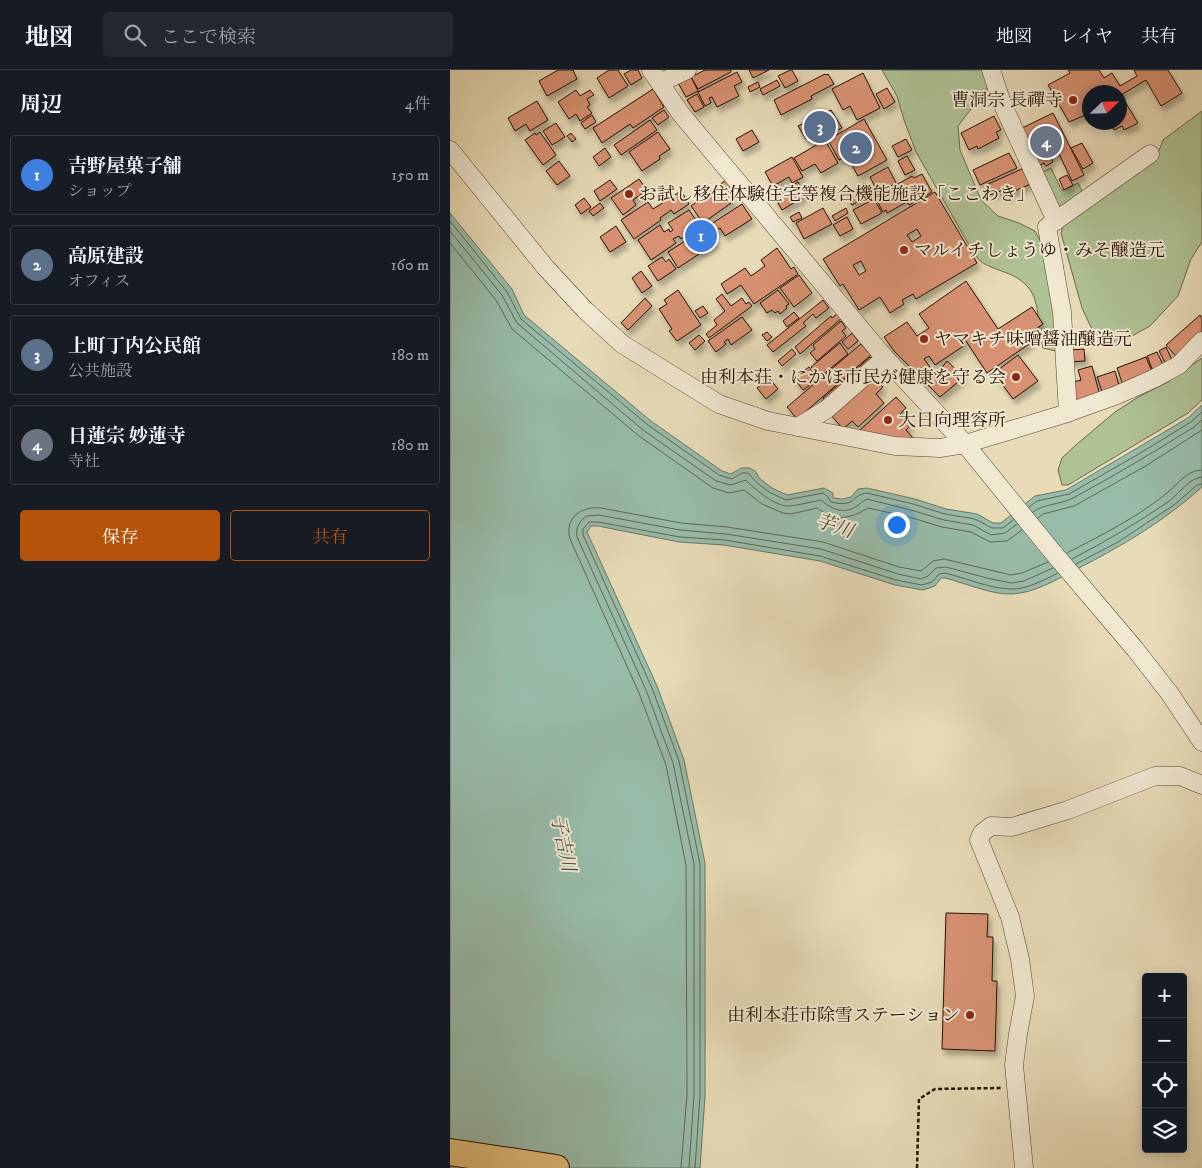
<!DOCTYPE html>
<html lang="ja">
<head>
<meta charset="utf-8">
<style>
  :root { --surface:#171b24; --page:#242831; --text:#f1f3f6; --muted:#9ea1a6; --line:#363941; --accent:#b45309 }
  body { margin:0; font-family:"IM FELL DW Pica","Noto Serif JP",serif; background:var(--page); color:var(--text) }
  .controls { position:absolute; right:15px; bottom:15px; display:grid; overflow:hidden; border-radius:5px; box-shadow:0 2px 12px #0003 }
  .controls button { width:45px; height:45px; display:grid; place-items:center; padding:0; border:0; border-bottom:1px solid var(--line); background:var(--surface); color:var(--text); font:25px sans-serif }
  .compass { position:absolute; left:632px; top:15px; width:45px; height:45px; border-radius:50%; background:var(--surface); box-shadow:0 2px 12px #0003; rotate:67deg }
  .you { position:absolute; left:446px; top:454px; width:18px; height:18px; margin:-12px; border:4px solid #fff; border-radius:50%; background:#1a73e8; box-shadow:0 0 0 8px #1a73e833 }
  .badge { display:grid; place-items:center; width:32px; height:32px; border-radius:50%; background:var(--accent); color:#fff; font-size:16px; font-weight:700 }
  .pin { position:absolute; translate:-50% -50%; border:2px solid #fff; box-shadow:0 1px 5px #0006 }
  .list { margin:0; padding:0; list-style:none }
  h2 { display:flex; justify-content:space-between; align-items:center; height:65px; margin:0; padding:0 20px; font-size:21px }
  h2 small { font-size:16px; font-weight:400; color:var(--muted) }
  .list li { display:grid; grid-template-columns:32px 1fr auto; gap:15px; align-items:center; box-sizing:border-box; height:80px; margin:0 10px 10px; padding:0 10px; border:1px solid var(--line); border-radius:5px }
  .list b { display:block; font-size:19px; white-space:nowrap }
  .list p { margin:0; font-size:16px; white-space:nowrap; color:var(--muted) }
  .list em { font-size:16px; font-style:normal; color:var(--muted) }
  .actions { display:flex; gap:10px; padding:15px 20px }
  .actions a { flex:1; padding:11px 0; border:1px solid var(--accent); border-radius:5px; text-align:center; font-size:18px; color:var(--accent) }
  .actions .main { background:var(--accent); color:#fff }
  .icon { flex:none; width:28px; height:28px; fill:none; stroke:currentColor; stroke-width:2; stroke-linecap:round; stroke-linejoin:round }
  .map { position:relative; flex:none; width:752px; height:1098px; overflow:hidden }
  header { display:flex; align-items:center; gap:30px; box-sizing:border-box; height:70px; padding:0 25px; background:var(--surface); border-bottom:1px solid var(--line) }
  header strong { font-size:24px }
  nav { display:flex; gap:28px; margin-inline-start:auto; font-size:18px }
  .search { width:350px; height:45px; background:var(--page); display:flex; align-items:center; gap:12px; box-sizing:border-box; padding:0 18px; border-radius:5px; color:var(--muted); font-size:19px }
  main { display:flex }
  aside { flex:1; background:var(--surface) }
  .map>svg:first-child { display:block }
  .green { fill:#afc294; stroke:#6b684a }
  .water { fill:#98bcaa; stroke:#6b7766 }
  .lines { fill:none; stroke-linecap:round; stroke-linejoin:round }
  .shore { stroke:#606655; stroke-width:1 }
  .building { fill:#d89273; stroke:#270f00; fill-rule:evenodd; filter:url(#shadow) }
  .minor-casing { stroke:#57422e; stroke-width:19 }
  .highway-casing { stroke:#270f00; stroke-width:28 }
  .path { stroke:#270f00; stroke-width:2.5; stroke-dasharray:4 2.5; stroke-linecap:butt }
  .minor { stroke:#f0e8d1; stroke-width:18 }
  .highway { stroke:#e4be7c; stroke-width:26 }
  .poi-dot { fill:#8f2418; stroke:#f0e8d1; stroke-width:2 }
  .labels { text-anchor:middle; stroke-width:4; stroke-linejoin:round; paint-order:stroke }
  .poi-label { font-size:18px; fill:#270f00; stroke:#f0e8d1; text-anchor:start }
  .water-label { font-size:19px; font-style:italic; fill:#4f4c3c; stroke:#f0e8d1 }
</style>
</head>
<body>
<header>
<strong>地図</strong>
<div class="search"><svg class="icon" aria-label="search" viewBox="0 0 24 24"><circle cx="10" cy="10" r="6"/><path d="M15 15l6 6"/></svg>ここで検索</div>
<nav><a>地図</a><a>レイヤ</a><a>共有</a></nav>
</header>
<main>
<aside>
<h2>周辺<small>4件</small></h2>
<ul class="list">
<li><span class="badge" style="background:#3f7fe0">1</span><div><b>吉野屋菓子舗</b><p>ショップ</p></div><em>150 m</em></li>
<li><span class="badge" style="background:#5c6f8a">2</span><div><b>高原建設</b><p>オフィス</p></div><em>160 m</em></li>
<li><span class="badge" style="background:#5c6f8a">3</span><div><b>上町丁内公民館</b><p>公共施設</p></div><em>180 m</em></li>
<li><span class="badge" style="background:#6b7280">4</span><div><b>日蓮宗 妙蓮寺</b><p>寺社</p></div><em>180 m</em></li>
</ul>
<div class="actions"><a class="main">保存</a><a>共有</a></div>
</aside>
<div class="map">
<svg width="752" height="1098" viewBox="0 0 752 1098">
  <defs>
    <filter id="shadow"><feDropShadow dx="3" dy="5.5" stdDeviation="2.5" flood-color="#0004"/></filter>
  </defs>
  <rect width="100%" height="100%" fill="#e8dcb8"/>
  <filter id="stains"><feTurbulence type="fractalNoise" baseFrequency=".004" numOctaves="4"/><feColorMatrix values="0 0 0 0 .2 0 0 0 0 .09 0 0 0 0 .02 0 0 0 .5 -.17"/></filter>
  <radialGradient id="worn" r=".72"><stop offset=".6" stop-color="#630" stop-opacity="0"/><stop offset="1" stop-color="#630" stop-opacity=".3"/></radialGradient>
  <g class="green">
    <path d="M432,0H535L538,17L508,56L510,80L531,130L548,146L569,153L585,161L597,183L609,273L606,281L593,278C586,259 592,234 578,217C565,202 548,202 533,193C529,191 526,185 523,182L466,82L454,50L447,26Z"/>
    <path d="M752,41V172L741,189L728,226L700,256L666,275L647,270L632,238L611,163L615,150L708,83L713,70Z"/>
    <path d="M601,98L612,121L628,113L633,123L610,140L591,103Z"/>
    <path d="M752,288V330L738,343L618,415H612L608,400L612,388L627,374L665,342L690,326L718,312Z"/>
  </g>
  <path class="water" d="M0,143L62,219L74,245L201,351L272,401L281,404L291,398H300L306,402L309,408L322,418L337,425L374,418L383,423V428L393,429L401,427L408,419L417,418L465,429L496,439L527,444L543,453H551L585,426L616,420L738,348L752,335V417C713,452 672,476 625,500C606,510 584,523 562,524C542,525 515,513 495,508H491L485,516L473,520L445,515L370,491L274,475L229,472L148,456H141L137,462L207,616L234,690L255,793V1026L250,1098H0Z"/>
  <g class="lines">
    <g class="shore">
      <path d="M0,151L57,222L71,249L198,355L269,405L282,409L292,403H298L306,412L319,422L336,430L373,423L377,426L381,432C406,438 401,425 417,423L463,434L495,444L525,449L542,458H553L563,450"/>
      <path d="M0,161L52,225L67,253L193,360L266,411L281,415L296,410C304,419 326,437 339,436C350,435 360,432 371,430C381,439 394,445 407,436C411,434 412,431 417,429L461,440L494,450L523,455L541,465L555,463L567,454"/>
      <path d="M0,173L46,230L62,259L189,366L263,418L279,423L294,420L312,434L333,443L341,444L367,438C386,452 400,449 418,438L459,447L492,457L521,462L540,472L557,471L572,460"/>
      <path d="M579,437L587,431L619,424L687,385L741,352L752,342"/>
      <path d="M583,442C595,433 610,435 623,428C664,406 704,382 744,357L752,350"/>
      <path d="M588,448L593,444L624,436L694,397L752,360"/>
      <path d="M617,483C650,466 688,447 717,423C728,414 737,400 752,400"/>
      <path d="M622,489C655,472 687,453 718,432C729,424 739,408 752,407"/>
      <path d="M626,494L668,472L724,435L747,415L752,414"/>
      <path d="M231,1098L237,1025L236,795L216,695L189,623L120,469C114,447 132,436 151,438L231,453L277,457L373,472L449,497L471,501L483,491L494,489L561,505L572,503L598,492"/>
      <path d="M239,1098L244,1025V794L223,693L196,620L127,467C125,458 130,450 137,446L149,445L230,460L276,464L371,479L448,504L471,509L478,506L486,498L496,497L537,508L561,513L574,511L603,498"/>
      <path d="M245,1098L250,1025V794L229,691L202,618L133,465V459L139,452H148L230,467L275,470L370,486L446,510L472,515L482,512L489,504L495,503C516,508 538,518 560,519C576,520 594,510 608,503"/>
    </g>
  </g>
  <g class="building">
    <path d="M108,0H123L127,9L97,26L89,11Z"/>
    <path d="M159,0H168L178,16L159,28L147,8Z"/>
    <path d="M181,0H188L192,8L181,15L174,4Z"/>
    <path d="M255,0H281V2L248,19L241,7Z"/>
    <path d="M299,0H319L303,8Z"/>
    <path d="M340,0H342L348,11L335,18L328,6Z"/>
    <path d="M618,0H649L654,8L662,3L670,16L687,6L684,0H718L732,23L711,36L696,10L671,25L688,53L674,60L672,56L664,60L659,52H670V22H640V43L619,52L598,15L620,3Z"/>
    <path d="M287,2L292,12L284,16L289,26L267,37L262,27L259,28L261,33L255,36L248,22Z"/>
    <path d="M413,3L430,38L407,50L400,36L393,40L382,19Z"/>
    <path d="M375,4L376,5L378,4L384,14L361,26L362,29L331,45L324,30Z"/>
    <path d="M241,7L248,21L236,27L228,13Z"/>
    <path d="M327,10L330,16L313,25L310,19Z"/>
    <path d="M308,12L310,17L300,22L298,17Z"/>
    <path d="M437,18L445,32L434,39L426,24Z"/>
    <path d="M203,19L214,37L183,58L180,54L152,73L143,58Z"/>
    <path d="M126,20L130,26L140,20L144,25L137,29L140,35L137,37L142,43L130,51L126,44L119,49L108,32Z"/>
    <path d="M247,24L254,37L245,42L237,30Z"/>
    <path d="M87,31L98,50L80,61L76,54L65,61L58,48Z"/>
    <path d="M214,40L219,47L208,55L202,48Z"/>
    <path d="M381,40L392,58L362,72L359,67L356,69L348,56Z"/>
    <path d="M603,43L634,105L622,111L609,84L601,88L603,92L596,96L594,93L587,97L568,60Z"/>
    <path d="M142,45L146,52L135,59L131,53Z"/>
    <path d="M544,46L551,60L546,62L549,68L528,79L527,76L519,80L511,63Z"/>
    <path d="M414,49L437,90L408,106L397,86L389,90L378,70Z"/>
    <path d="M200,50L207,60L171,85L164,75Z"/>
    <path d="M106,53L115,67L102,75L93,61Z"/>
    <path d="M302,60L309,72L293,81L286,69Z"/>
    <path d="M90,62L106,85L93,95L75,70L85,63L86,65Z"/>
    <path d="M208,62L220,79L209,86L210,89L192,101L179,82Z"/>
    <path d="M121,63L126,69L122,72L117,66Z"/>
    <path d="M456,69L462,80L448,87L442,76Z"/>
    <path d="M375,70L388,93L371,103L365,94L352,101L344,88Z"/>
    <path d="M632,73L643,93L633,99L621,78Z"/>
    <path d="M155,78L161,87L149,96L143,87Z"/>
    <path d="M559,83L567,98L530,115L523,100Z"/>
    <path d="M457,86L465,100L455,105L448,91Z"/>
    <path d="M342,87L353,107L342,113L339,107L323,116L315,102Z"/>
    <path d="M109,91L120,106L107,115L96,101Z"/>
    <path d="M438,97L446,113L428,123L420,107Z"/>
    <path d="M574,98L581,114L555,125L553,120L540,125L536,115Z"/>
    <path d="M472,104L482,122L459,135L457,132L437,143L436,140L433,142L425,127L462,106L464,108Z"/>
    <path d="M617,105L623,115L614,120L609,109Z"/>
    <path d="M189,109L197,120L183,130L186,135L173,145L161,128Z"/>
    <path d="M160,110L167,119L150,131L144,121Z"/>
    <path d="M276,110L282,119L278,122L284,131L253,153L241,136Z"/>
    <path d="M348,112L355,126L332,140L324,126Z"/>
    <path d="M414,113L420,125L402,135L396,124Z"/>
    <path d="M231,121L239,134L224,144L221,140L210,148L211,150L184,169L171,150L198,132L203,139Z"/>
    <path d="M485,122L527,193L466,229L463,224L452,230L454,234L440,243L430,227L409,240L393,214L390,216L373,189ZM467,159L471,166L462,172L457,165ZM411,191L416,201L409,205L403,195Z"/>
    <path d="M134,128L141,137L131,144L125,135Z"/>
    <path d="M424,129L432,143L411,154L403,140Z"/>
    <path d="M150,133L154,138L143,146L139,141Z"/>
    <path d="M292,134L302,149L275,166L270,158L259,165L262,170L265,168L267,172L228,198L218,182Z"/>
    <path d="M373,138L382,154L354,169L346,153Z"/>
    <path d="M396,138L398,143L385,151L382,146Z"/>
    <path d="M239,140L250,156L231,169L229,166L223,169L226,173L201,190L188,170L210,155L214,162L219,159L220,162L223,160L218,153Z"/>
    <path d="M349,142L352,148L343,152L340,147Z"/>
    <path d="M397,147L403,159L390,166L383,155Z"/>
    <path d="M166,156L176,172L160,182L150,167Z"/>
    <path d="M327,178L341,199L344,197L348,204L304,234L291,215L277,224L271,214L295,198L301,206L315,196L311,190Z"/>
    <path d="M212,187L216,192L219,189L226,199L208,211L198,196Z"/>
    <path d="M191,201L202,216L192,223L182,208Z"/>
    <path d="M349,205L362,223L344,237L330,218Z"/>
    <path d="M516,211L548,259L582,237L593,254L577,265L582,272L537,303L514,268L511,270L515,275L485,295L479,286L474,289L486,305L497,291L514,307L490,327L444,281L434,267L457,252L467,266L479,258L469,244Z"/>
    <path d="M228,220L251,255L227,271L219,261L222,259L209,239L217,234L214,230Z"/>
    <path d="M328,220L339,234L336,236L337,238L330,244L328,241L325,243L322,240L317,243L310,233Z"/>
    <path d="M272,224L281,236L292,228L296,234L299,232L302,236L259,268L256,264L267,255L264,250L275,241L266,229Z"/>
    <path d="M195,228L202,236L178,260L171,253Z"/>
    <path d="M373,230L379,238L366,248L363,244L353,253L356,256L323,282L317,275Z"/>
    <path d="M253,236L258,243L250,248L245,241Z"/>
    <path d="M344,242L349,248L337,257L333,251Z"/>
    <path d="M388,243L392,248L350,284L345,277L381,246L382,248Z"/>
    <path d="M750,245L752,248V263L726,286L716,275Z"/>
    <path d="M292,247L302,260L281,275L278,269L274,272L276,274L266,282L258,271Z"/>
    <path d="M391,251L396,258L392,261L396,266L367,291L360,283L365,279L363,275Z"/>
    <path d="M317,262L322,267L317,271L312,265Z"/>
    <path d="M402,263L408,271L398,279L392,272Z"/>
    <path d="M249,265L255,271L245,280L239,273Z"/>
    <path d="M390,273L398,284L370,307L361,297Z"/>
    <path d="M411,274L421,285L347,349L337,337Z"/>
    <path d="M716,277L722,290L716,294L709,281Z"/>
    <path d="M342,279L346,284L332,296L328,291Z"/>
    <path d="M634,279L635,291L619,292L618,280Z"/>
    <path d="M707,282L714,297L703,301L697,286Z"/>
    <path d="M568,285L588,311L563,329L544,303Z"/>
    <path d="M420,287L426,292L378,333L373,328Z"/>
    <path d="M696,287L703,304L673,315L667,298Z"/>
    <path d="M642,296L650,325L625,331L620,313L631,310L628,300Z"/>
    <path d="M359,297L368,309L353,320L344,308Z"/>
    <path d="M665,301L670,319L653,324L647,307Z"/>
    <path d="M422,306L433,317L426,324L434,333L408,357L402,351L393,359L380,344Z"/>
    <path d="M319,308L328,319L316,329L307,318Z"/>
    <path d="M446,327L456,338L450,344L460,356L456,360L463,368L435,374L409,361Z"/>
    <path d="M496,843L538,844L537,867H543L542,911H547L545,981L492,979Z"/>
  </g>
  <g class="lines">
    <g class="minor-casing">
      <g id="minor">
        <path d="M201,0L231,44L435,288L515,374L601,480L685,579L720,624L752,672"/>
        <path d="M541,0L552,33L606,151"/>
        <path d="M210,13L237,0"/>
        <path d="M0,80L96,198L135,240L172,274L269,334L318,351L445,376L490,378L515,374L611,345L667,325L703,309L729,295L752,271"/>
        <path d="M618,343L612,242L597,157L700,84"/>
        <path d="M348,357L377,339L435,288"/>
        <path d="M574,1098L564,995L568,964L575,926L570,889L560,847L529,770L532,763L541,756L562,757L618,740L705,706H730L752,715"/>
      </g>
    </g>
    <g class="highway-casing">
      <path id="highway" d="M0,1082L106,1098"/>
    </g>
    <path class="path" d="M467,1098L469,1029L485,1019L551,1018"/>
    <use href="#minor" class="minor"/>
    <use href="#highway" class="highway"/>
  </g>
  <g class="poi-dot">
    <circle cx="623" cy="30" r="5"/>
    <circle cx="179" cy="124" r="5"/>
    <circle cx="454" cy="180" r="5"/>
    <circle cx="474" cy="269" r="5"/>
    <circle cx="566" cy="307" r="5"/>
    <circle cx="438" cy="350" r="5"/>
    <circle cx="520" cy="945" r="5"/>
  </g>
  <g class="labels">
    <g class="poi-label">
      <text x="613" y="36" text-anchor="end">曹洞宗 長禪寺</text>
      <text x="189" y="130">お試し移住体験住宅等複合機能施設「ここわき」</text>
      <text x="464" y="186">マルイチしょうゆ・みそ醸造元</text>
      <text x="484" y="275">ヤマキチ味噌醤油醸造元</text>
      <text x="556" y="313" text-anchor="end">由利本荘・にかほ市民が健康を守る会</text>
      <text x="448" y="356">大日向理容所</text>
      <text x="510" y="951" text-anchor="end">由利本荘市除雪ステーション</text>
    </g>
    <g class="water-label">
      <text transform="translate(385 455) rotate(18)" y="7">芋川</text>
      <text transform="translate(114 773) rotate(78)" y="7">子吉川</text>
    </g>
  </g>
  <rect width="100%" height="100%" filter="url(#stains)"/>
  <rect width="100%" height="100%" fill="url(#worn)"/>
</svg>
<div class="controls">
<button>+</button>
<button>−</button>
<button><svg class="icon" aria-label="locate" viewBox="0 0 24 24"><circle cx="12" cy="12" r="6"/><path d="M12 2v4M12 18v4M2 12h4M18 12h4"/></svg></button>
<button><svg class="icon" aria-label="layers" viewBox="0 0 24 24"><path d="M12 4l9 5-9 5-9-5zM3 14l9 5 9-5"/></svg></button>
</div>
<svg class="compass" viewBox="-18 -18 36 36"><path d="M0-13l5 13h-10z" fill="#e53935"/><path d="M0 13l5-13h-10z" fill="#9ea1a6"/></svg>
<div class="you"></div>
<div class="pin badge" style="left:251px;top:166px;background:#3f7fe0">1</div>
<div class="pin badge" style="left:406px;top:78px;background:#5c6f8a">2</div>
<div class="pin badge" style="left:370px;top:57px;background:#5c6f8a">3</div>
<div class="pin badge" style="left:596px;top:72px;background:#6b7280">4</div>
</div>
</main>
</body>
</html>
